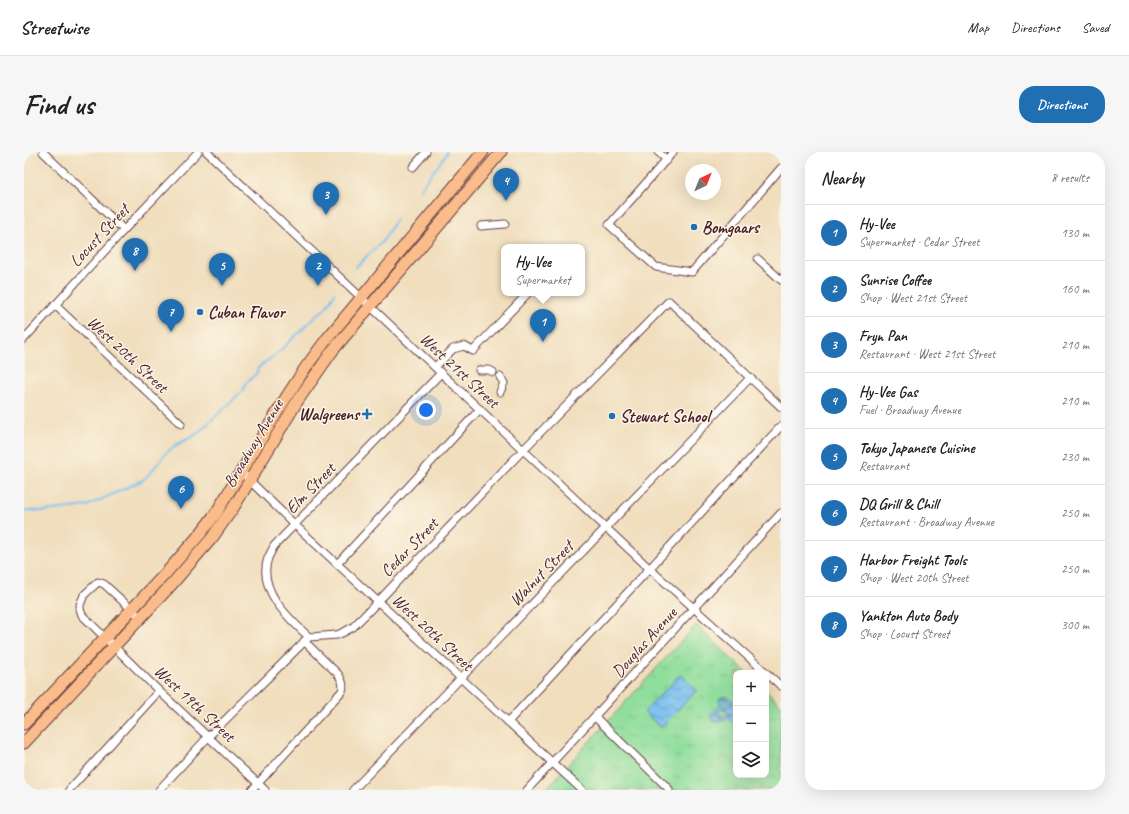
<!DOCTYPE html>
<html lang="en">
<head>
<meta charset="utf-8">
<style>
  :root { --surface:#fff; --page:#f6f6f6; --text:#202124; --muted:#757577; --line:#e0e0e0; --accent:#1f6fb2 }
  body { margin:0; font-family:Caveat,sans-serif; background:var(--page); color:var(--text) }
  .controls { position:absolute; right:12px; bottom:12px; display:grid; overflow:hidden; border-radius:8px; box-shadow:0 4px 16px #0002 }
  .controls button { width:36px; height:36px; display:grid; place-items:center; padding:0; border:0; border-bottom:1px solid var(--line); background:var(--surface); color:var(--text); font:20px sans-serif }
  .compass { position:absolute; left:661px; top:12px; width:36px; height:36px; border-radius:50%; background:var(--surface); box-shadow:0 4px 16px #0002; rotate:43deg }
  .you { position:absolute; left:402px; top:258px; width:14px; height:14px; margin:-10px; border:3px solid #fff; border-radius:50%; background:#1a73e8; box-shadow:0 0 0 6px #1a73e833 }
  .badge { display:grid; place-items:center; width:26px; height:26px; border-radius:50%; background:var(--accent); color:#fff; font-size:13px; font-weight:700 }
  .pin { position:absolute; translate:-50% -33px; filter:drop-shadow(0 1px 2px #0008) }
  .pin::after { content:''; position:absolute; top:21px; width:14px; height:12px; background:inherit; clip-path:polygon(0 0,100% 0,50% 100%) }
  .popup { position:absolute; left:477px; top:92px; width:84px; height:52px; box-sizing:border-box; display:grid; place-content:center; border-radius:8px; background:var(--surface); filter:drop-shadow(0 1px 3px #0005); font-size:13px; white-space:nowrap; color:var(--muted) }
  .popup b { font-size:15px; color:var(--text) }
  .popup::after { content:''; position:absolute; left:50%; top:100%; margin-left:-8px; border:8px solid transparent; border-top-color:var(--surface) }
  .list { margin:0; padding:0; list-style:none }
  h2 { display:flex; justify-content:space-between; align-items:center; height:52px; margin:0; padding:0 16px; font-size:17px }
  h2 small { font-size:13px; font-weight:400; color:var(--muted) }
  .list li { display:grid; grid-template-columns:26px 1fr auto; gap:12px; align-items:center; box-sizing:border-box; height:56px; padding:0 16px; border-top:1px solid var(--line) }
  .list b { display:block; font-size:15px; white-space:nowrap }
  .list p { margin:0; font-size:13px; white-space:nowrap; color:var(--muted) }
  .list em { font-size:13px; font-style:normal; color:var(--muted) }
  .icon { flex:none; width:22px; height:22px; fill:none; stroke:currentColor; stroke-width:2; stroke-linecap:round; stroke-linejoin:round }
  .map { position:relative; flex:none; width:757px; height:638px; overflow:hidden; border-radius:16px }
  header { display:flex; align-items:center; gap:24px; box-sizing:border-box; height:56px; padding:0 20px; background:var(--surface); border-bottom:1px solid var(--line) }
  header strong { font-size:19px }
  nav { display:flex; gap:22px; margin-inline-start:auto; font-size:14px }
  .intro { display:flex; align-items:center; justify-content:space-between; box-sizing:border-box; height:96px; padding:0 24px }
  h1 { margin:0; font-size:28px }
  .button { padding:10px 18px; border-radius:16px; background:var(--accent); color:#fff; font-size:14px; font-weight:700 }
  main { display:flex; gap:24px; padding:0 24px }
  aside { flex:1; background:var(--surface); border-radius:16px; box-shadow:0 4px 16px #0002 }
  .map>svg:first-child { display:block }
  .park { fill:url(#park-tufts); stroke:#6d7e64 }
  .water { fill:url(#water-waves); stroke:#616f8e }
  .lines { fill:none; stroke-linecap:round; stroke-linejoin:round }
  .stream { stroke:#78bff0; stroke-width:2 }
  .minor-casing { stroke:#633c41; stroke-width:9 }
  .highway-casing { stroke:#633c41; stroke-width:13 }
  .minor { stroke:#fff; stroke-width:7 }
  .highway { stroke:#f9bc8a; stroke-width:11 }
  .poi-dot { fill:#1f6fb2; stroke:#fcf5e5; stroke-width:1.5 }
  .labels { text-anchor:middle; stroke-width:3; stroke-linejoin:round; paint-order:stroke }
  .poi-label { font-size:17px; font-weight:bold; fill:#4a1f2b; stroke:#fcf5e5; text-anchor:start }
  .street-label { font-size:17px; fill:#4a1f2b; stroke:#fcf5e5 }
</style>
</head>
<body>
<header>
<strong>Streetwise</strong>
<nav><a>Map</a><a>Directions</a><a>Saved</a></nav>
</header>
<div class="intro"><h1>Find us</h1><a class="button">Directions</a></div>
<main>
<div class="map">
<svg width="757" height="638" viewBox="0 0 757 638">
  <defs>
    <pattern id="park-tufts" width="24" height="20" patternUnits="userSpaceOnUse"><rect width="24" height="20" fill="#90de9c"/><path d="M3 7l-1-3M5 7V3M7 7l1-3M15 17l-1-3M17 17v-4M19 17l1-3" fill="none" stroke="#7ebe87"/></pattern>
    <pattern id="water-waves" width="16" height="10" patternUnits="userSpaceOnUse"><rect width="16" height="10" fill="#78bff0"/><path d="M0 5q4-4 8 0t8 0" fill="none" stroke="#649bc3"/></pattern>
  </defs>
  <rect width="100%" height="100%" fill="#fcf5e5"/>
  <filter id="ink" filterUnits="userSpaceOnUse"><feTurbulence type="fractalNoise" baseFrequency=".025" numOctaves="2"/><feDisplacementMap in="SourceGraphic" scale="8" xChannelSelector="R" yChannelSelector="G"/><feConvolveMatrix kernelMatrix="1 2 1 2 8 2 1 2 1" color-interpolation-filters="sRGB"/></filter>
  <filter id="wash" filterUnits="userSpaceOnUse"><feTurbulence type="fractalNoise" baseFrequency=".012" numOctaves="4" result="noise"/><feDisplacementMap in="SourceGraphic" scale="16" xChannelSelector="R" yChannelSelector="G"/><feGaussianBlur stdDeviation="0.9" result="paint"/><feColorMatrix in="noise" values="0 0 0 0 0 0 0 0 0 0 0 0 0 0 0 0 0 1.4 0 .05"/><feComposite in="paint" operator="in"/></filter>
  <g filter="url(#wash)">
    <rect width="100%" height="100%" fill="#f0debd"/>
    <path class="park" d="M672,473L723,521H712V623H742V539L757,553V638H521Z"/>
    <g class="water">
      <path d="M657,522L673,538L637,576L620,560Z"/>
      <path d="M702,544L710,549L709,550H707L712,556V562H705L701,559V555L704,549L702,547L699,549C701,562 697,556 690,562L695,561L698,563L697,565L694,567L695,568L701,563H706L709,566L712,567V570H708L704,566L694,571L689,569L687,565V560L696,555L695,548L696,546Z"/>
    </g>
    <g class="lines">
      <g class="stream">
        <path d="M396,37L419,7L423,0"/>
        <path d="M331,116L342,105L359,89L372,67"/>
        <path d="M0,358L20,359L63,354L119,328L128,319L142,301L152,293L173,282L206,251L219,238L222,231L232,222L235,215L255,200L294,162L301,157L311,141"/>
      </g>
    </g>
  </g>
  <g filter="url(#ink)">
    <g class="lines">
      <g class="minor-casing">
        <g id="minor">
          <path d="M19,0L100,78"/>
          <path d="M183,0L417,221L626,417L757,534"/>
          <path d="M634,0L643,8"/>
          <path d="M649,0L585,73L632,115L668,120L757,16"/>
          <path d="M389,15L402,0"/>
          <path d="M457,74L481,72"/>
          <path d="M734,107L757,128"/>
          <path d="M31,153L157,272"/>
          <path d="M0,187L100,78L174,0"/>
          <path d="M411,215L429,197L440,194L449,199L504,141"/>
          <path d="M455,218H465L469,220"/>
          <path d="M476,225L480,231L476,240"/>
          <path d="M217,320L271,373L558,638"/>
          <path d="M313,412L456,257"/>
          <path d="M117,466L80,432L74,430L60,443L56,453V457L58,463L135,539L241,638"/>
          <path d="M285,485C264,466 233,437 244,406C246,402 248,398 250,394L417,221"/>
          <path d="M571,565L644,636L645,638"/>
          <path d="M484,570L757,274"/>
          <path d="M45,638L135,539"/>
          <path d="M135,638L184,585L285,485L313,483L320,480L329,475L341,463L499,298L645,149L757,255"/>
          <path d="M228,638L318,539C320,532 318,528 314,522L280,489"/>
          <path d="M329,638L726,226"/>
          <path d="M503,638L757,361"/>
        </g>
      </g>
      <g class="highway-casing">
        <g id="highway">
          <path d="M0,572L142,421L177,381L192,361L263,244L282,215L302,188L459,0"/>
          <path d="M0,591L148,432L188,386L211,353L274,248L309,198L477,0"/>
        </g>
      </g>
      <use href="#minor" class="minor"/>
      <use href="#highway" class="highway"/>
    </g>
  </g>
  <g class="poi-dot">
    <circle cx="670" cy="75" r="4"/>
    <circle cx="176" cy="160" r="4"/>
    <path d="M341 256h4v4h4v4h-4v4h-4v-4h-4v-4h4z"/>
    <circle cx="588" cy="264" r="4"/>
  </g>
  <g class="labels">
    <g class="poi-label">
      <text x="678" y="81">Bomgaars</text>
      <text x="184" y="166">Cuban Flavor</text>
      <text x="335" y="268" text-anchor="end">Walgreens</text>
      <text x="596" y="270">Stewart School</text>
    </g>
    <g class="street-label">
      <text transform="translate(75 83) rotate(-47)" y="6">Locust Street</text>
      <text transform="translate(104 202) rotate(43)" y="6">West 20th Street</text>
      <text transform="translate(436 218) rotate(43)" y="6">West 21st Street</text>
      <text transform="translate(229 291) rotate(-59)" y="6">Broadway Avenue</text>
      <text transform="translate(286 336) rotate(-46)" y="6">Elm Street</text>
      <text transform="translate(385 395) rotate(-46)" y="6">Cedar Street</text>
      <text transform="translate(517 421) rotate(-46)" y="6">Walnut Street</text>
      <text transform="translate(409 480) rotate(43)" y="6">West 20th Street</text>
      <text transform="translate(620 490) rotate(-48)" y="6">Douglas Avenue</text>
      <text transform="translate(171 551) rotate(43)" y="6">West 19th Street</text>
    </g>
  </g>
</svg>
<div class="controls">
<button>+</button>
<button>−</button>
<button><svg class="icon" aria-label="layers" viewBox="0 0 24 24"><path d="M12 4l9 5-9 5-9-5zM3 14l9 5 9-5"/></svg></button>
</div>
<svg class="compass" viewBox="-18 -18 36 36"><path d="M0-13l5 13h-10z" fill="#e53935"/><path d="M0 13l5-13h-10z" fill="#757577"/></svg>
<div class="you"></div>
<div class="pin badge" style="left:519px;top:190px">1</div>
<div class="popup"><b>Hy-Vee</b>Supermarket</div>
<div class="pin badge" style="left:294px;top:134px">2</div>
<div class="pin badge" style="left:302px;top:63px">3</div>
<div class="pin badge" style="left:482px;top:49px">4</div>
<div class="pin badge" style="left:198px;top:134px">5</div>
<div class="pin badge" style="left:157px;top:357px">6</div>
<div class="pin badge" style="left:147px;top:180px">7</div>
<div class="pin badge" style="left:111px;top:119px">8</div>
</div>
<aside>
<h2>Nearby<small>8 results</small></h2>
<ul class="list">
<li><span class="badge">1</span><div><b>Hy-Vee</b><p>Supermarket · Cedar Street</p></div><em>130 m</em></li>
<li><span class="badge">2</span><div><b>Sunrise Coffee</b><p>Shop · West 21st Street</p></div><em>160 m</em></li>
<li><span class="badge">3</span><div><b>Fryn Pan</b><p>Restaurant · West 21st Street</p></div><em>210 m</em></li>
<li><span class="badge">4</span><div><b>Hy-Vee Gas</b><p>Fuel · Broadway Avenue</p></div><em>210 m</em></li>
<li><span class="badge">5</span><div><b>Tokyo Japanese Cuisine</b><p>Restaurant</p></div><em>230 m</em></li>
<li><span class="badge">6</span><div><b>DQ Grill &amp; Chill</b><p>Restaurant · Broadway Avenue</p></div><em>250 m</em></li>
<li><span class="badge">7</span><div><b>Harbor Freight Tools</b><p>Shop · West 20th Street</p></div><em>250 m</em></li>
<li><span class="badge">8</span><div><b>Yankton Auto Body</b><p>Shop · Locust Street</p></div><em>300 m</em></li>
</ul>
</aside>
</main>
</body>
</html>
